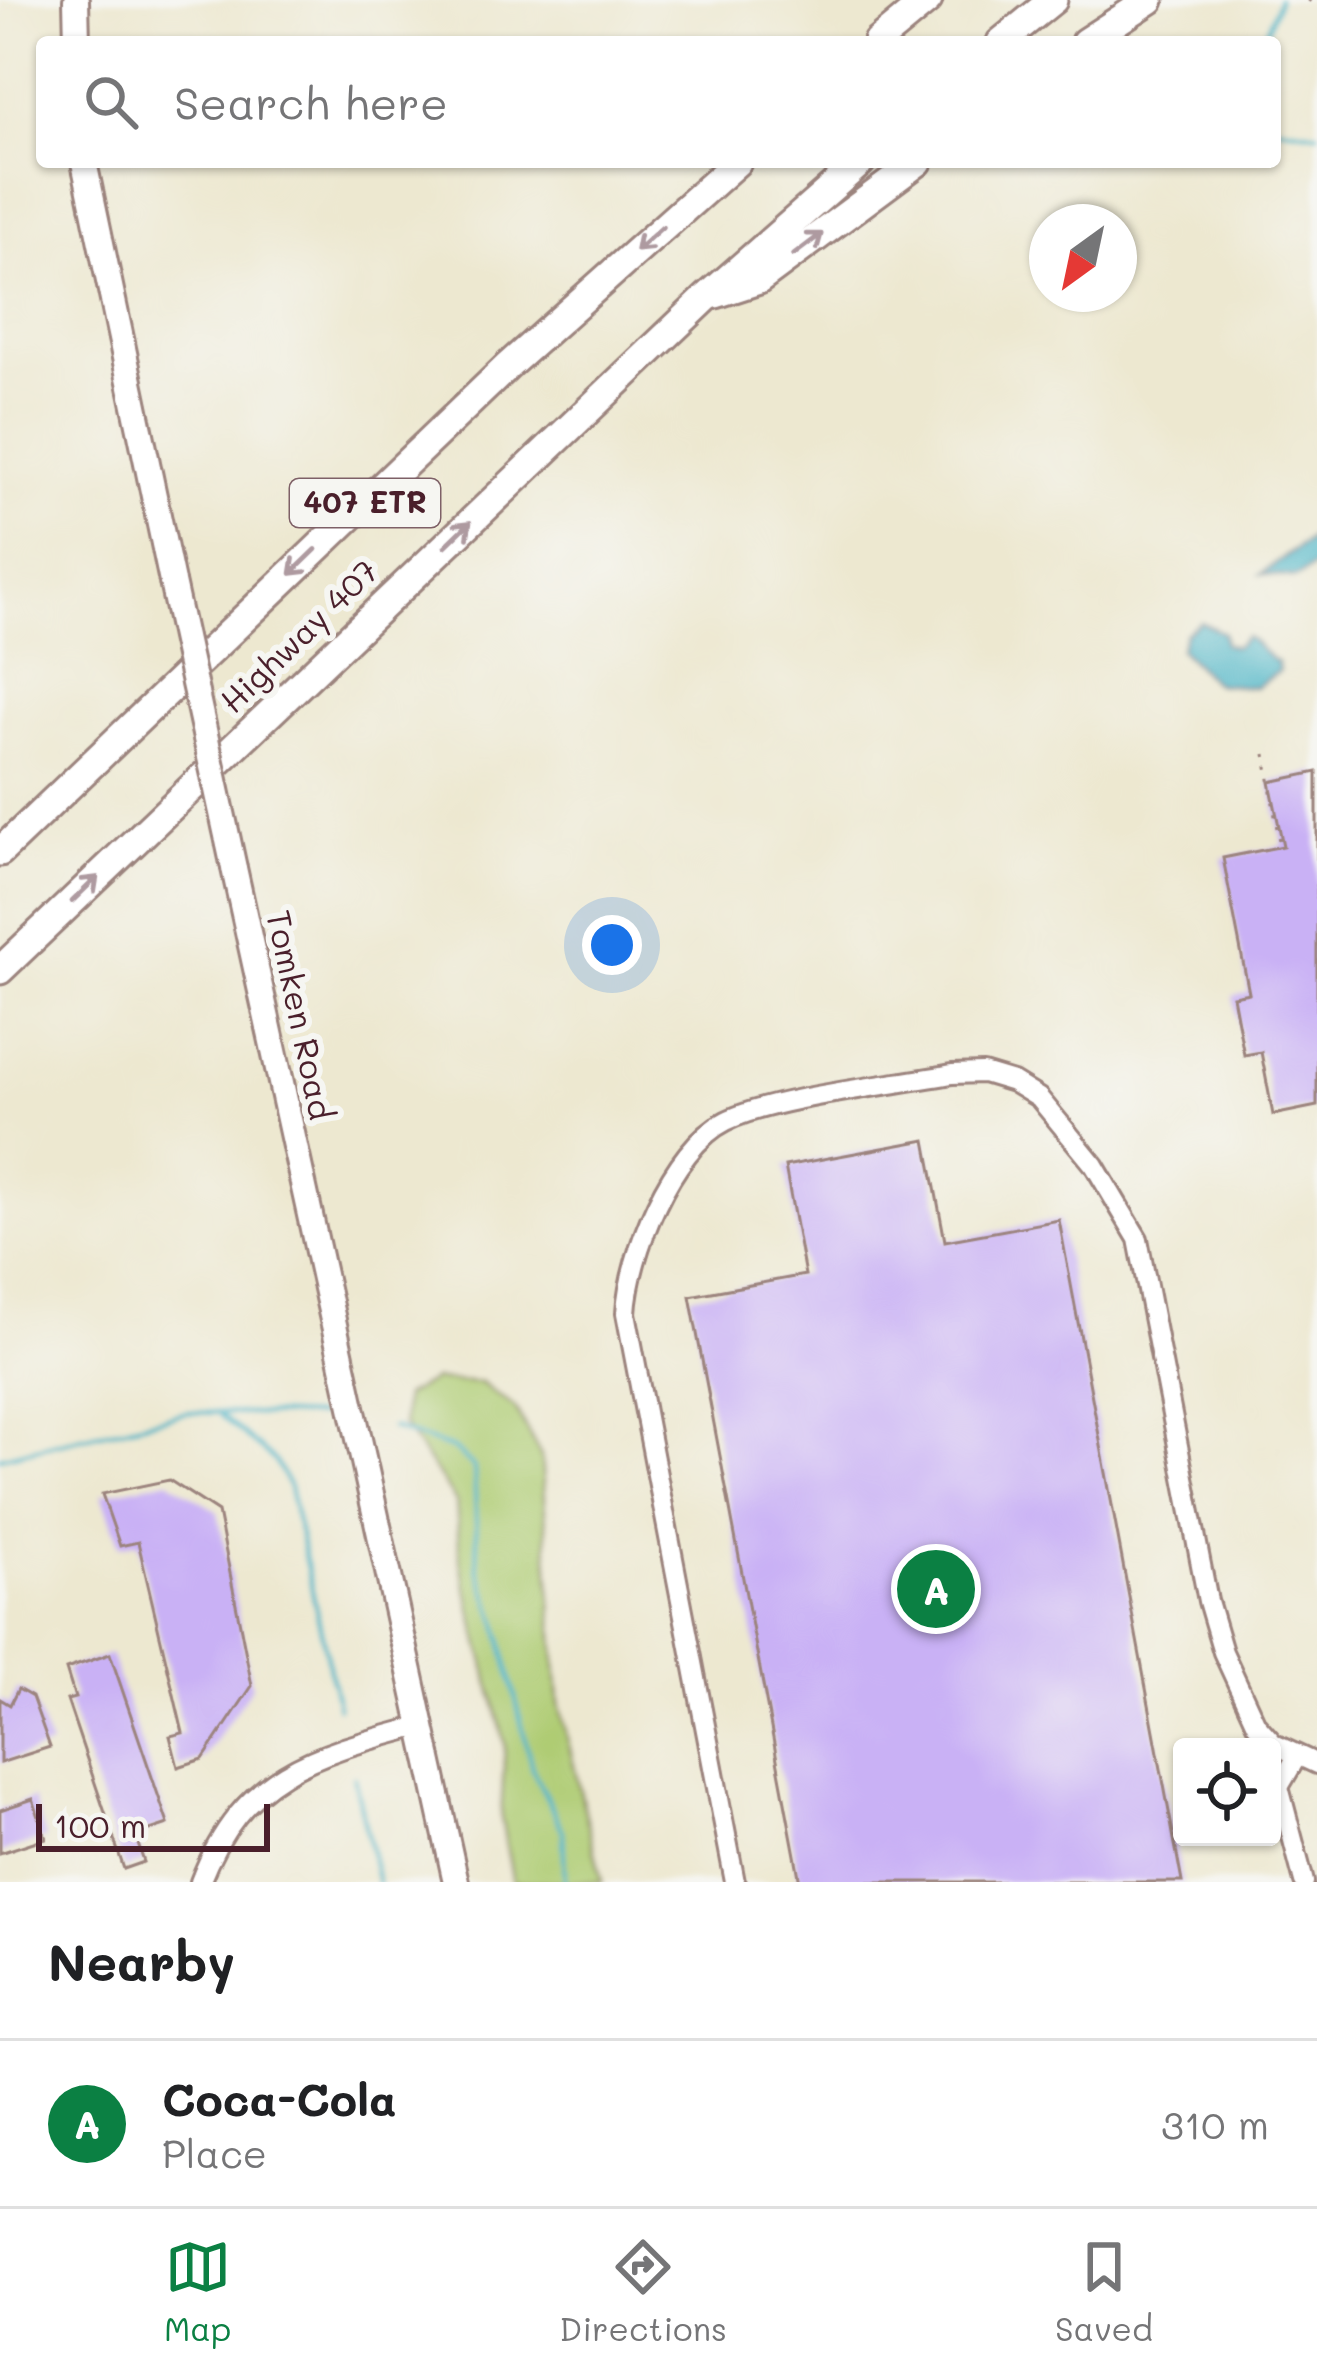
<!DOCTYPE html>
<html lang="en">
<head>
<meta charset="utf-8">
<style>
  :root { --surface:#fff; --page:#f2f2f2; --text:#202124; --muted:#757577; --line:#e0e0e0; --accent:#0b8043 }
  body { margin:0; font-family:Mali,sans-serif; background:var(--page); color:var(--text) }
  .controls { position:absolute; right:36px; bottom:36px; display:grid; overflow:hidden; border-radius:12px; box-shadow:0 3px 9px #0004 }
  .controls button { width:108px; height:108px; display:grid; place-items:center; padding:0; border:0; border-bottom:3px solid var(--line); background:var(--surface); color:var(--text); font:60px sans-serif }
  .compass { position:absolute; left:1029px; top:204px; width:108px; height:108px; border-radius:50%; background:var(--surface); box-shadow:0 3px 9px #0004; rotate:213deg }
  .scale { position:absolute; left:36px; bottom:30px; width:234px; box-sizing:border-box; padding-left:12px; border:6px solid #4a1f2b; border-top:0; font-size:33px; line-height:42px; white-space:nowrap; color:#4a1f2b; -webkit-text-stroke:9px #f6f6f2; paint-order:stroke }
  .you { position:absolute; left:612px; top:945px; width:42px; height:42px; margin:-30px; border:9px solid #fff; border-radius:50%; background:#1a73e8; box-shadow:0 0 0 18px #1a73e833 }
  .badge { display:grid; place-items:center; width:78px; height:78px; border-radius:50%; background:var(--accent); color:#fff; font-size:39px; font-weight:700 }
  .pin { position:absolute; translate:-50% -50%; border:6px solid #fff; box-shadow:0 3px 12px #0006 }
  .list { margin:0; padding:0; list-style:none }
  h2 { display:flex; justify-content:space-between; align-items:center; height:156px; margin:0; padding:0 48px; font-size:51px }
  h2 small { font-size:39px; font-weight:400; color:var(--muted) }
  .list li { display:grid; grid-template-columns:78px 1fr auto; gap:36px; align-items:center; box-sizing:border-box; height:168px; padding:0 48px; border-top:3px solid var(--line) }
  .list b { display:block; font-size:45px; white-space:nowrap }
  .list p { margin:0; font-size:39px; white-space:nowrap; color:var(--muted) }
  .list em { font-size:39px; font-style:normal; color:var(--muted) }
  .icon { flex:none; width:66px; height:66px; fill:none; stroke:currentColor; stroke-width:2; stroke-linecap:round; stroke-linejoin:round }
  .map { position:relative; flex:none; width:1317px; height:1882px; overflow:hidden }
  .search { position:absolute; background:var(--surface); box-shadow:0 3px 9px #0004; left:36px; right:36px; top:36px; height:132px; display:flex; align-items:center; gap:30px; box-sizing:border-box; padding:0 42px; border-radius:12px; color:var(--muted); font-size:45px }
  .sheet { height:324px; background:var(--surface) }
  nav { display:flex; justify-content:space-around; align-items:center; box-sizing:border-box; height:168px; border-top:3px solid var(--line); background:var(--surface); font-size:33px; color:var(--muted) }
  nav a { display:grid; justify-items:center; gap:6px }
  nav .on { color:var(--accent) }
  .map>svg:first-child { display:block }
  .green { fill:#afcc73; stroke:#7c764f; stroke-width:3 }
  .water { fill:#46b2c4; stroke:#486878; stroke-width:3 }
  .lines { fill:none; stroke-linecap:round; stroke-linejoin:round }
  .stream { stroke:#46b2c4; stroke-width:4.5 }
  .building { fill:#c9b1f5 }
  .minor-casing { stroke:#9c847e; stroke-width:24 }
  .major-casing { stroke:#9c847e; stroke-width:30 }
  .highway-casing { stroke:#9c847e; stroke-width:33 }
  .path { stroke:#9c847e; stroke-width:3; stroke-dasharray:3 9; stroke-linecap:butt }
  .minor { stroke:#fff; stroke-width:18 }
  .major { stroke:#fff; stroke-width:24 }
  .highway { stroke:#fff; stroke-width:27 }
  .major-bridge-casing { stroke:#9c847e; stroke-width:30; stroke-linecap:butt }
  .major-bridge { stroke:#fff; stroke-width:24 }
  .oneway { stroke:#ae9aa0 }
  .labels { text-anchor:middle; stroke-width:12; stroke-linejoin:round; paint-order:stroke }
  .shield { fill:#f6f6f2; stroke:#7e6067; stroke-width:3 }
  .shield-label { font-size:30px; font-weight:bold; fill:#4a1f2b }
  .street-label { font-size:33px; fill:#4a1f2b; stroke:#f6f6f2 }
</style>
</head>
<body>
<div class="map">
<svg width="1317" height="1882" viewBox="0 0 1317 1882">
  <rect width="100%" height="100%" fill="#f6f6f2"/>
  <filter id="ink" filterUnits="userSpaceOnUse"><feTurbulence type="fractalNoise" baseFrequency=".00833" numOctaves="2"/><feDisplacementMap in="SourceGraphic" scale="24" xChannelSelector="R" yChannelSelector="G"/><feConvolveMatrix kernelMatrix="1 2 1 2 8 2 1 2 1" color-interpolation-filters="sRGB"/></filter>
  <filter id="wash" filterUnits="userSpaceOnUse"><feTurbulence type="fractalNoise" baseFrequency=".004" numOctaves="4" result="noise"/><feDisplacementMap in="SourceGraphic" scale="48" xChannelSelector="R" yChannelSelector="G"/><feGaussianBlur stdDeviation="2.7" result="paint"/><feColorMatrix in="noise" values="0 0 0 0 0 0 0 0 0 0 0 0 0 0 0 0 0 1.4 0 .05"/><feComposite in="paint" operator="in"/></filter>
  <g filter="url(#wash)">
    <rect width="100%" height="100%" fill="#ede8d0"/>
    <path class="green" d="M434,1380L481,1383L515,1408L541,1457L559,1703L602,1882H513L501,1818L505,1745L460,1561L456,1502L403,1425L404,1396Z"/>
    <g class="water">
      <path d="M1317,534V565L1295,578L1261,574Z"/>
      <path d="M1201,622L1223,633L1224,644L1235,647L1246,637C1259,644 1263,655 1277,662L1279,671L1255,687L1216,684L1180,649L1185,633Z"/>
    </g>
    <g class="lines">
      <g class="stream">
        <path d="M1263,42L1278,0"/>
        <path d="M1275,126L1317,133"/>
        <path d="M221,1416L275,1461L289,1487L338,1707"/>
        <path d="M392,1428L453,1449L474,1468L478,1568L497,1620L532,1768L563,1831L565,1882"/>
        <path d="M0,1457L188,1412L319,1416"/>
        <path d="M354,1777L378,1882"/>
      </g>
    </g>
    <g id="blocks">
      <g class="building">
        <path d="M1317,772V1106L1273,1115L1261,1052L1244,1055L1233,996L1249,993L1223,858L1283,846L1270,782Z"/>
        <path d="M926,1140L945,1241L1059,1220L1182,1882H800L690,1296L805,1275L785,1166Z"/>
        <path d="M169,1480L218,1512L252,1686L203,1759L178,1767L170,1736L183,1733L138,1542L120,1546L102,1494Z"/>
        <path d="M110,1654L168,1824L135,1835L144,1862L124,1869L67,1700L75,1698L66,1669Z"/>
        <path d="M18,1689L32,1697L50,1747L0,1763V1699L10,1705Z"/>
        <path d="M33,1799L46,1838L0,1853V1810Z"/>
      </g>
    </g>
  </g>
  <g filter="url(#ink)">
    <use href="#blocks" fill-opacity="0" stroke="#9c847e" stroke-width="3"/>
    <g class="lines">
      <g class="minor-casing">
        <g id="minor">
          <path d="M1296,1758L1279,1787L1304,1882"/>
          <path d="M200,1882C243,1771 316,1754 421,1726"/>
          <path d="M735,1882L626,1313C629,1255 671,1148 726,1121C774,1097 894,1085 952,1074L983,1073L1013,1082L1039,1098L1094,1165L1138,1239L1208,1601L1223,1652L1256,1724L1274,1744L1317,1764"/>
        </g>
      </g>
      <g class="major-casing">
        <g id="major">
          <path d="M76,0L77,42"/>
          <path d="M84,162L172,582"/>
          <path d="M234,868L456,1882"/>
        </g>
      </g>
      <g class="highway-casing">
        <g id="highway">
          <path d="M877,42L928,0"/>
          <path d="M1001,42L1053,0"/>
          <path d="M1085,42L1150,0"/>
          <path d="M716,294L759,280L918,162"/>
          <path d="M0,852L509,365L737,162"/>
          <path d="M0,970L706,298L861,162"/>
        </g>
      </g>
      <g class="path">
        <path d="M1308,0L1317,5"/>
        <path d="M1265,754L1279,841"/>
      </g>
      <use href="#minor" class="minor"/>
      <use href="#major" class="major"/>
      <use href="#highway" class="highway"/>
      <g class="major-bridge-casing">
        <path id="major-bridge" d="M172,582L234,868"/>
      </g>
      <use href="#major-bridge" class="major-bridge"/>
    </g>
    <defs><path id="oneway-shaft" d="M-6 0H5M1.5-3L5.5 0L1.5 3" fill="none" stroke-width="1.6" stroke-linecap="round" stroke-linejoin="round" transform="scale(3)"/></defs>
    <g class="oneway">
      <use href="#oneway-shaft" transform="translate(649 239) rotate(138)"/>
      <use href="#oneway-shaft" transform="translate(808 244) rotate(-37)"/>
      <use href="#oneway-shaft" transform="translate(458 534) rotate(-44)"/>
      <use href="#oneway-shaft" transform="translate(303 562) rotate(136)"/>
      <use href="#oneway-shaft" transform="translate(85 889) rotate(-44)"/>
    </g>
  </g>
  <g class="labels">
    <rect class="shield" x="290" y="479" width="150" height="48" rx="9"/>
    <g class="shield-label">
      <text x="365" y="513">407 ETR</text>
    </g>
    <g class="street-label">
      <text transform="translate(299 636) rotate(-44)" y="12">Highway 407</text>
      <text transform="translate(300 1015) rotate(78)" y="12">Tomken Road</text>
    </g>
  </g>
</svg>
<div class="controls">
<button><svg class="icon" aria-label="locate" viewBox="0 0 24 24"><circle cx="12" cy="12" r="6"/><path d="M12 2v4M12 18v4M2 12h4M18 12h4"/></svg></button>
</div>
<svg class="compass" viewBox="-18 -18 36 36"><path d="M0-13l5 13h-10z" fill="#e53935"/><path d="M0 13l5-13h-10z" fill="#757577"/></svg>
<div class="scale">100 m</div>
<div class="you"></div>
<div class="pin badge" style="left:936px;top:1589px">A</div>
<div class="search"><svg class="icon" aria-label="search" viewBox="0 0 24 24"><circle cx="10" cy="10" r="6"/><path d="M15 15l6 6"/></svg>Search here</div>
</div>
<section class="sheet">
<h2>Nearby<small></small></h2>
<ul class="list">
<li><span class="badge">A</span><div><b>Coca-Cola</b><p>Place</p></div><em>310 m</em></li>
</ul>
</section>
<nav>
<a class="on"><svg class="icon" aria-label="map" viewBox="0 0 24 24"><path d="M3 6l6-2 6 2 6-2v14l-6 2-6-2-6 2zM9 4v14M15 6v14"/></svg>Map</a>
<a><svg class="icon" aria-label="directions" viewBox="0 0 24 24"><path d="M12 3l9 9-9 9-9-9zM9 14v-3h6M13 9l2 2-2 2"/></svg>Directions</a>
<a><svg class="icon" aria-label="saved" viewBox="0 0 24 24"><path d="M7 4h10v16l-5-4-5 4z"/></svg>Saved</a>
</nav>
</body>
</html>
